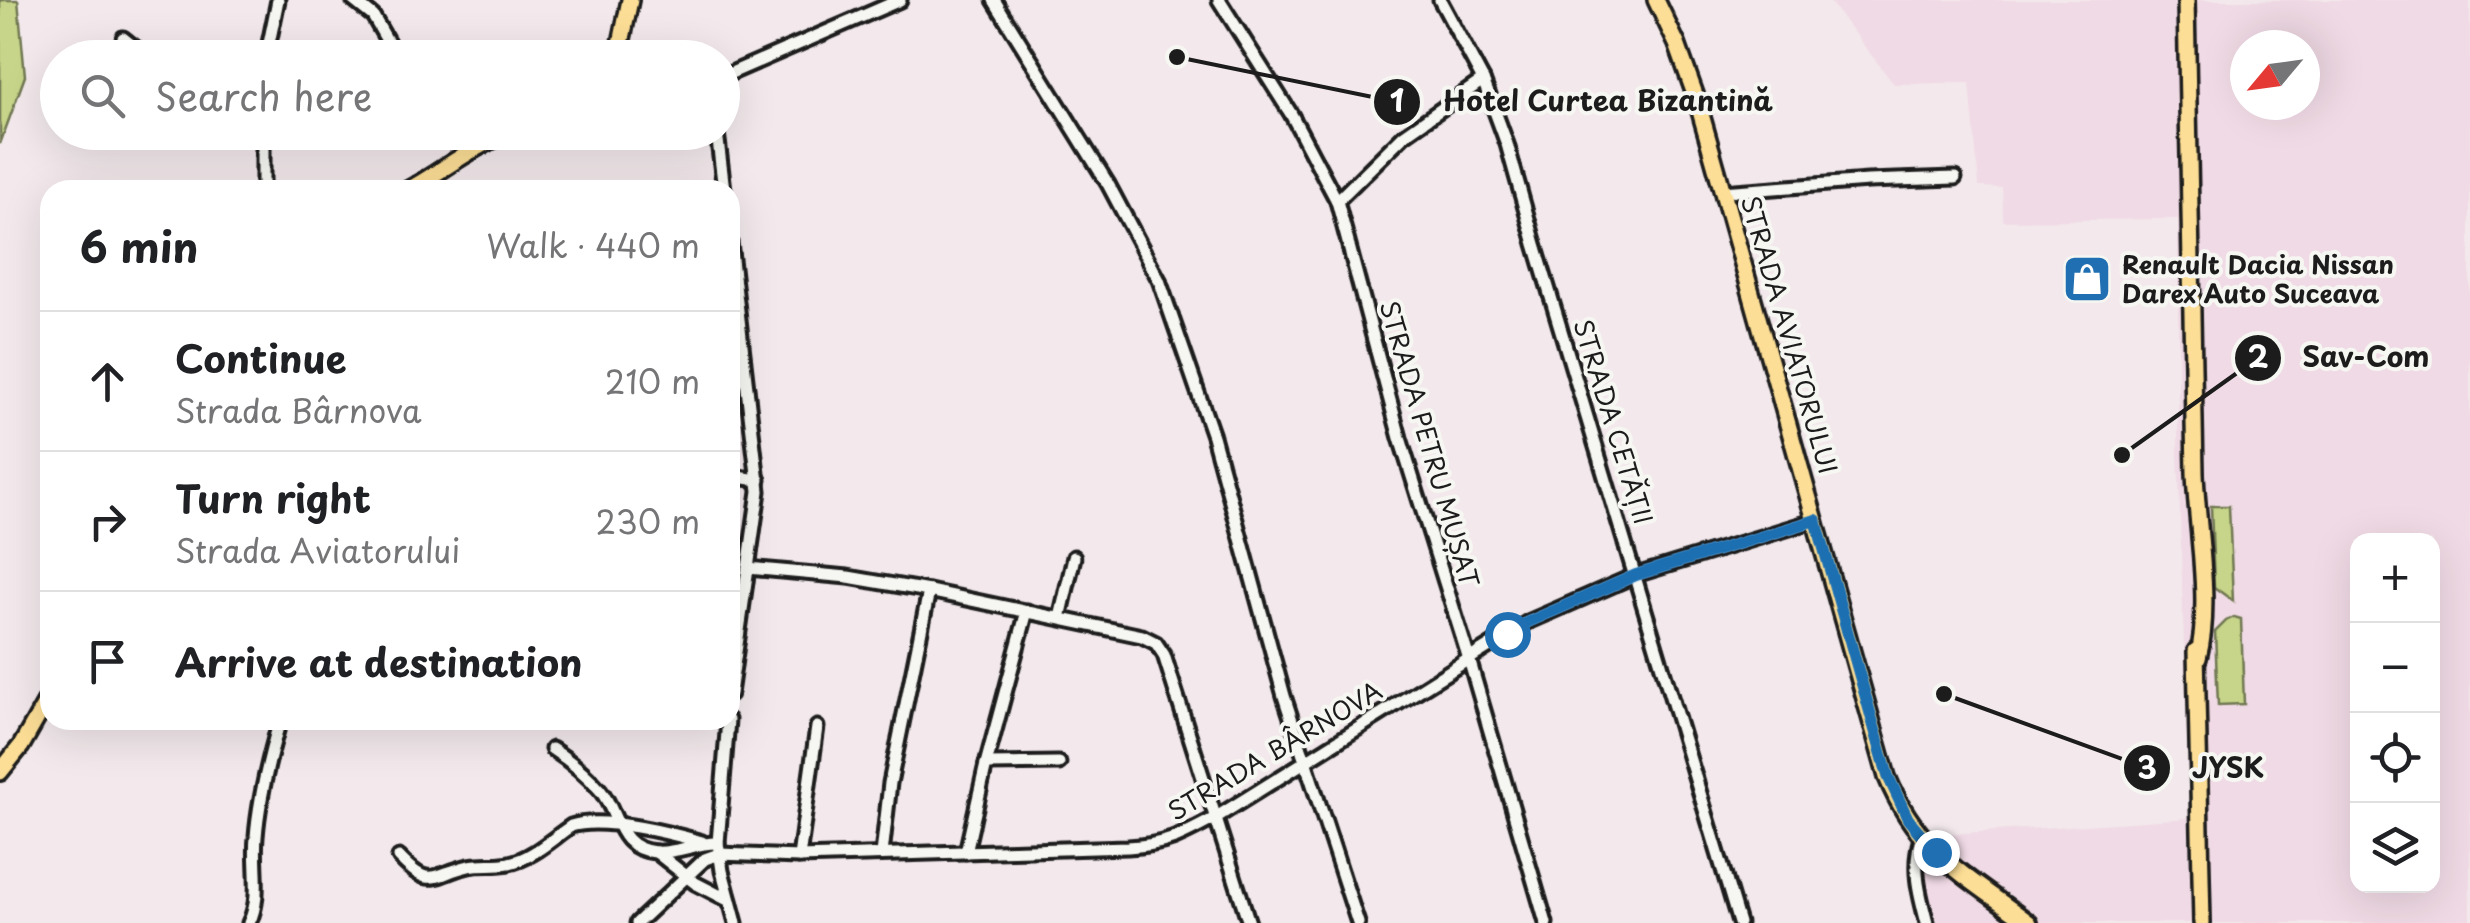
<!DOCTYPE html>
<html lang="en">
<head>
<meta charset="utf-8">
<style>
  :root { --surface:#fff; --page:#f6f6f6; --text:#202124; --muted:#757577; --line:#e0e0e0 }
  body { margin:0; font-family:"Playpen Sans",sans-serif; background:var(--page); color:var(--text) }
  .controls { position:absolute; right:30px; bottom:30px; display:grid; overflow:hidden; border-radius:20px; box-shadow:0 10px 40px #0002 }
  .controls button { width:90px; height:90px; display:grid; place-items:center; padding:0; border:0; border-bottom:2px solid var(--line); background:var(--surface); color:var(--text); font:50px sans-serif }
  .compass { position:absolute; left:2230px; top:30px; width:90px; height:90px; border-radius:50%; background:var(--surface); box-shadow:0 10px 40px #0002; rotate:241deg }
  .stop { position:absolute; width:30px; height:30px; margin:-22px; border:8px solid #1f6fb2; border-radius:50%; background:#fff }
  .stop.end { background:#1f6fb2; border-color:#fff; box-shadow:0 2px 10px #0008 }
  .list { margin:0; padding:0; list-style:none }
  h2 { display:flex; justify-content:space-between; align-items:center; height:130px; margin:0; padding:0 40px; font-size:42px }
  h2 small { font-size:32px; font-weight:400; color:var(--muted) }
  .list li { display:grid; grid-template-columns:65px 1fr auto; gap:30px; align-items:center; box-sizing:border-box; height:140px; padding:0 40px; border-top:2px solid var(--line) }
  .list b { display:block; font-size:38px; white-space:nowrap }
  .list p { margin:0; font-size:32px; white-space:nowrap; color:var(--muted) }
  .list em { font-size:32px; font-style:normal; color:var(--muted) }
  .icon { flex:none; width:55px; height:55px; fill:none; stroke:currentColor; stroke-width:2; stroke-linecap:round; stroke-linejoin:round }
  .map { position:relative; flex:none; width:2470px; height:923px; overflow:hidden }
  .search { position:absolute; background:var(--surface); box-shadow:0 10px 40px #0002; left:40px; top:40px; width:700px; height:110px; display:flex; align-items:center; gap:25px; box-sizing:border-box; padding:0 35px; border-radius:55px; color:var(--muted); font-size:38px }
  .panel { position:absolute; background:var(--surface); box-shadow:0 10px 40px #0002; left:40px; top:180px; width:700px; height:550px; border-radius:30px }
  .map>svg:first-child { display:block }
  .built { fill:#f0dae5; fill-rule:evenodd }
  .green { fill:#c6d589; stroke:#717852; stroke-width:2.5 }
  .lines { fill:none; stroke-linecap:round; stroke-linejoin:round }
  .minor-casing { stroke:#1c1c1c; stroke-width:19 }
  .major-casing { stroke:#1c1c1c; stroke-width:22 }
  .minor { stroke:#f6f6f2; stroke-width:11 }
  .major { stroke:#fcde96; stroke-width:15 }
  .route { stroke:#1f6fb2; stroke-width:12 }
  .labels { text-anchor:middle; stroke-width:8; stroke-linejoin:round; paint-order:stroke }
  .poi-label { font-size:25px; font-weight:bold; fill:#1c1c1c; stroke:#f6f6f2; text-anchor:start }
  .street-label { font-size:25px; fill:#1c1c1c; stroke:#f6f6f2 }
  .leader { fill:none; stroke:#1c1c1c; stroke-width:4 }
  .callout-dot { fill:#1c1c1c; stroke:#f6f6f2; stroke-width:4 }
  .mark-label { font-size:30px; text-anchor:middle; font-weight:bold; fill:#fff }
  .callout-label { font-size:28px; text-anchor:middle; font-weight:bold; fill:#1c1c1c; stroke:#f6f6f2; stroke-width:8; stroke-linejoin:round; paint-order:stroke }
</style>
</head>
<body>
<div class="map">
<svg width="2470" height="923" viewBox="0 0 2470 923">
  <rect width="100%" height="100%" fill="#f3e9ec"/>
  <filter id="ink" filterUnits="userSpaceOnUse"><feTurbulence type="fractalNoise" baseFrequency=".01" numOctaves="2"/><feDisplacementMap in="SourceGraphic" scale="20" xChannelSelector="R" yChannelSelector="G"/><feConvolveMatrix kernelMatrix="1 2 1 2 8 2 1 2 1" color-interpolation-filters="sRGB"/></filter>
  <g filter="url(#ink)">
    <path class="built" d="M1828,0H2470V923H1935L1923,882L1934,835L2189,818L2178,451V219L2003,221L2002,188L1979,187L1970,83L1894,84ZM2245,45H2305V105H2245ZM2358,540H2432V886H2358Z"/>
    <g class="green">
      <path d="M0,0H18L25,76L0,144Z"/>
      <path d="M2211,506H2229L2233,601L2214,587Z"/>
      <path d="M2234,617L2241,619L2244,704L2218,705L2215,632L2226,621Z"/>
    </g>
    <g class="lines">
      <g class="minor-casing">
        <g id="minor">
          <path d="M353,0L373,16L397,58"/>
          <path d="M994,0L1108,184L1159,280L1213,436L1284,696L1358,923"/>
          <path d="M1219,0L1291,114L1337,201L1400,438L1469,659L1546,923"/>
          <path d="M1440,0L1483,80L1493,106L1507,144L1535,244L1739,923"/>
          <path d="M123,38L148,58"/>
          <path d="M266,58L278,0"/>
          <path d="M722,77L900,0"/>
          <path d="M717,132L724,190"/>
          <path d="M263,190V132"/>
          <path d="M1722,192L1868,181L1955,178"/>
          <path d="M1337,201L1404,135L1483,80"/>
          <path d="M730,242L759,491L730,694"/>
          <path d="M730,476L759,480"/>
          <path d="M748,568L848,577L929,591L1142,636L1156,643L1164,655L1249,923"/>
          <path d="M1060,618L1074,557"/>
          <path d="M728,720L718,843L722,871L736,923"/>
          <path d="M552,749C569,760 587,775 600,790C620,814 615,848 655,852C676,854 697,842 718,843"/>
          <path d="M986,764L1059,763"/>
          <path d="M1921,838C1912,868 1919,893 1927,923"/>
          <path d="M656,852L695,883L730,901"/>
          <path d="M966,852L986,764L1027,611"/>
          <path d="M882,854L890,783L929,591"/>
          <path d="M399,857C431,891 433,874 469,866C482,863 496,866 509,863C531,859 552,839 571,826C602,816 670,833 702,842"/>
          <path d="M799,857L817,727"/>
          <path d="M249,923C262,897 253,865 256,837C259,797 269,758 280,720"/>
          <path d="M637,923L705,859L719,854L799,857L1128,847C1166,845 1182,836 1215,818L1528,622L1636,575L1816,520"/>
        </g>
      </g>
      <g class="major-casing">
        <g id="major">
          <path d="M1656,0L1677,44L1697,100L1887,777C1918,853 1967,876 2029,923"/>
          <path d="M2186,0L2195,473C2197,529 2212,604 2198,658"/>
          <path d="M618,58L630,0"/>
          <path d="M408,190C444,171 474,143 514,132"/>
          <path d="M2196,651L2202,923"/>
          <path d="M0,772L21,746L50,695"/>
        </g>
      </g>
      <use href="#minor" class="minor"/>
      <use href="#major" class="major"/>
    </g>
  </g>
  <g class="lines" filter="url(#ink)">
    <path class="route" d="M1507,634L1528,622L1636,575L1816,520L1888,776L1908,819L1936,852"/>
  </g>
  <defs>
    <g id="shop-square" transform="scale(2.5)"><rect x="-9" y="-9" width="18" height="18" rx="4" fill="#1f6fb2" stroke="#f6f6f2"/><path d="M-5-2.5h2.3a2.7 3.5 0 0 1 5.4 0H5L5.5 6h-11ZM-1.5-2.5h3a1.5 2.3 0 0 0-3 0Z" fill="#fff"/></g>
  </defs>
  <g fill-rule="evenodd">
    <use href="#shop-square" x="2087" y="279"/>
  </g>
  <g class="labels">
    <g class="poi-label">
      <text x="2122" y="274">Renault Dacia Nissan<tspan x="2122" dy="29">Darex Auto Suceava</tspan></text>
    </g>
    <g class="street-label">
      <text transform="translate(1789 335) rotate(74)" y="9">STRADA AVIATORULUI</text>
      <text transform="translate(1613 422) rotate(73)" y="9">STRADA CETĂȚII</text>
      <text transform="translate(1429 444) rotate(74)" y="9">STRADA PETRU MUȘAT</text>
      <text transform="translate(1275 751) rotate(-31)" y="9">STRADA BÂRNOVA</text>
    </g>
  </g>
  <path class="leader" d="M1177 57L1397 102M2122 455L2258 358M1944 694L2147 768"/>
  <g class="callout-dot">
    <circle cx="1177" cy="57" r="10"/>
    <circle cx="2122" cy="455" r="10"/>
    <circle cx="1944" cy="694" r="10"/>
    <circle cx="1397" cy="102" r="25"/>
    <circle cx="2258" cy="358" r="25"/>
    <circle cx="2147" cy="768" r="25"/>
  </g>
  <g class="mark-label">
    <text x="1397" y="112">1</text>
    <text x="2258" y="368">2</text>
    <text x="2147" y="779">3</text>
  </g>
  <g class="callout-label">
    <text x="1608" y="111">Hotel Curtea Bizantină</text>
    <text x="2366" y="367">Sav-Com</text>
    <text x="2228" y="778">JYSK</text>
  </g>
</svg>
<div class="controls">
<button>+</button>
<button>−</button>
<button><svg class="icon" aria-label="locate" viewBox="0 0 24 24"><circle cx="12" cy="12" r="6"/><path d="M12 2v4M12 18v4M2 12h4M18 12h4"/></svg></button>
<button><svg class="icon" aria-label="layers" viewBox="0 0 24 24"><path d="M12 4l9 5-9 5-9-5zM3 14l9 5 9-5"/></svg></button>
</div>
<svg class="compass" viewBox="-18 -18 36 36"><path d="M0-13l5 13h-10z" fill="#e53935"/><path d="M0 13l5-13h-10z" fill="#757577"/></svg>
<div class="stop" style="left:1507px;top:634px"></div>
<div class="stop end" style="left:1936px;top:852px"></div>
<div class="search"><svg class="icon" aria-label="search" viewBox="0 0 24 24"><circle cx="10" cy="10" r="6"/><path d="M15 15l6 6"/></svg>Search here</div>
<section class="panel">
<h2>6 min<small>Walk · 440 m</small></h2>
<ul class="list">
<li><svg class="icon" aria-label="ahead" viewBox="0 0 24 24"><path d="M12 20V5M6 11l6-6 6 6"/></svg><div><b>Continue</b><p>Strada Bârnova</p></div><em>210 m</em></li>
<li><svg class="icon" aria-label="right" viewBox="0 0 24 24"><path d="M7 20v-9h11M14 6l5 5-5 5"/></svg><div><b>Turn right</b><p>Strada Aviatorului</p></div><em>230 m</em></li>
<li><svg class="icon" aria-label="arrive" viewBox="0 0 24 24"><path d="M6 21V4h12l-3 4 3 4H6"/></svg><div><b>Arrive at destination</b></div></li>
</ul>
</section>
</div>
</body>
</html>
